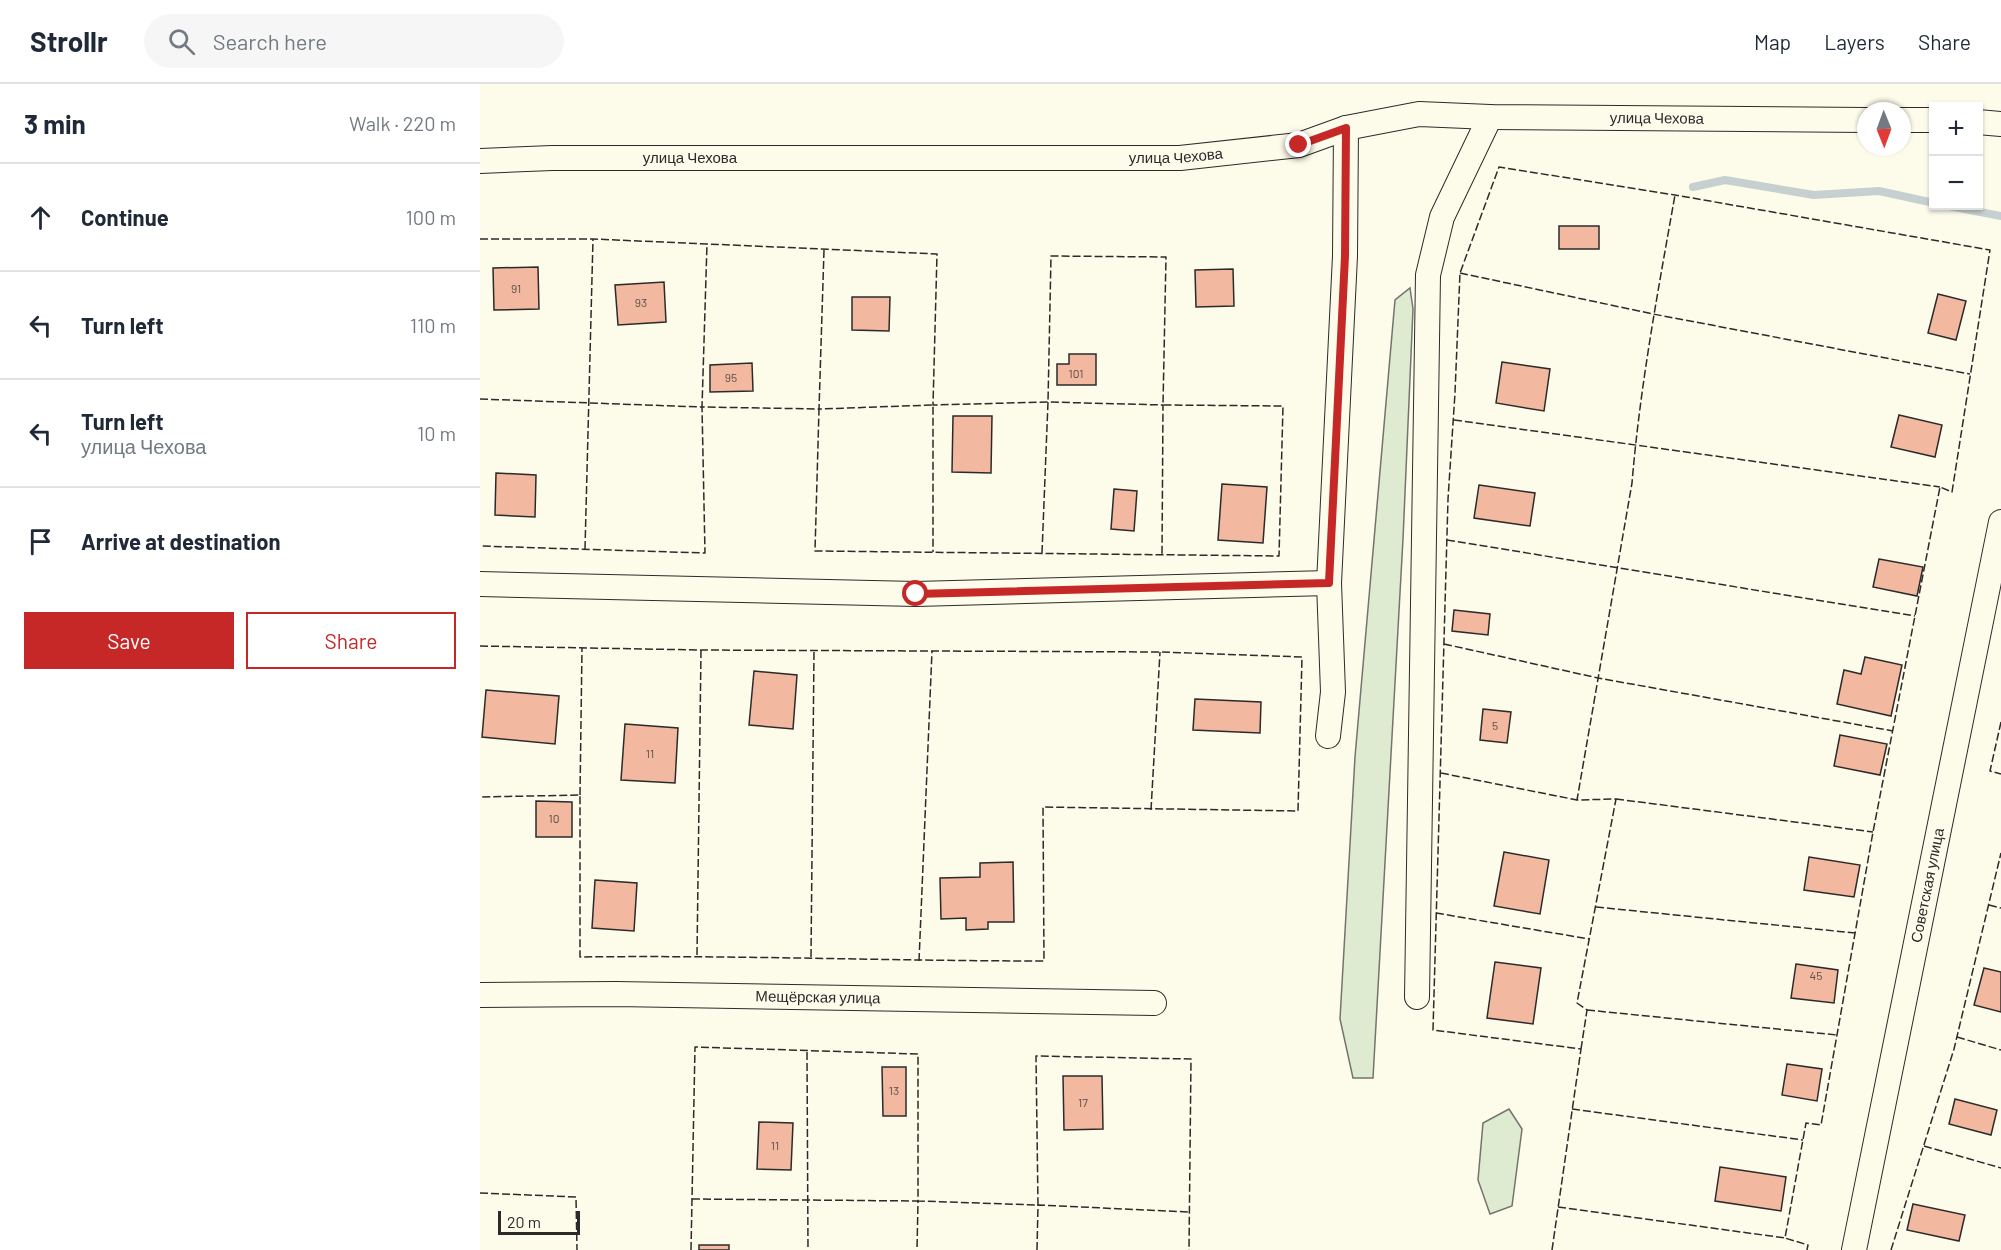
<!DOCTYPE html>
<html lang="en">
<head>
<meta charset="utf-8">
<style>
  :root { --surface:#fff; --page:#f6f6f7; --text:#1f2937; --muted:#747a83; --line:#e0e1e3; --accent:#c62828 }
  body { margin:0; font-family:Barlow,sans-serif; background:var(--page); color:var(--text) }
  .controls { position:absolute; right:18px; top:18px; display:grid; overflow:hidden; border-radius:0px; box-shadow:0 2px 4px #0004 }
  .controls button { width:54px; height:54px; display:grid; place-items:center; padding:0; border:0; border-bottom:2px solid var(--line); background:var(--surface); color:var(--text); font:30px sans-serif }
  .compass { position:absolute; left:1377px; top:18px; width:54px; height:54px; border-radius:50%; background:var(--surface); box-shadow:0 2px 4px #0004; rotate:179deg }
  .scale { position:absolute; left:18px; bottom:15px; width:82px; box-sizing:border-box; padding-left:6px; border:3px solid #2b2b2b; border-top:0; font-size:16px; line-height:21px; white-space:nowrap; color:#2b2b2b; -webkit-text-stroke:4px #fdfbea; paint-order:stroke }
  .stop { position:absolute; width:18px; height:18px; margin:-14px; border:4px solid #c62828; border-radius:50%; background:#fff }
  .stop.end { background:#c62828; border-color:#fff; box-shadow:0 2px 6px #0008 }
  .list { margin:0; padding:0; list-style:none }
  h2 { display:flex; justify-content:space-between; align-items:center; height:78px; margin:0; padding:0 24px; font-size:26px }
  h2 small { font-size:20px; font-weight:400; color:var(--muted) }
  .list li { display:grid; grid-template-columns:39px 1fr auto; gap:18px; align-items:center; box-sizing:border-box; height:108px; padding:0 24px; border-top:2px solid var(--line) }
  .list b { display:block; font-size:22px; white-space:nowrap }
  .list p { margin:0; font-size:20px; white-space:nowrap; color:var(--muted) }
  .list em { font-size:20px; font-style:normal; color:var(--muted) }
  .actions { display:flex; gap:12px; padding:18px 24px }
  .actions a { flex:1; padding:14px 0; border:2px solid var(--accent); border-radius:0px; text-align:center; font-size:21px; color:var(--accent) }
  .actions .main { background:var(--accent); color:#fff }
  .icon { flex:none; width:33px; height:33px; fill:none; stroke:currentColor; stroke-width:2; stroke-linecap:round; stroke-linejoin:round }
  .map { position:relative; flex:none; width:1521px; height:1166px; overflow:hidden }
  header { display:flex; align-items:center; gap:36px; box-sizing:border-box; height:84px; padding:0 30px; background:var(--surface); border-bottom:2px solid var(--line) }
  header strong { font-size:28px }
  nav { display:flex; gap:33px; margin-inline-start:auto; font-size:21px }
  .search { width:420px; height:54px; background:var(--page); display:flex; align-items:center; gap:15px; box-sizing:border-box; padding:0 21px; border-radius:33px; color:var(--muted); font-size:22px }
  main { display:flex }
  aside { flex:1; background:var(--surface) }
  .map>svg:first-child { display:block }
  .green { fill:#deebd1; stroke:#74746e; stroke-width:1.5 }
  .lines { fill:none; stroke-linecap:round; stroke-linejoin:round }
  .stream { stroke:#c7d0d0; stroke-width:8 }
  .building { fill:#f2b8a0; stroke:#2b2b2b; stroke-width:1.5 }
  .minor-casing { stroke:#2b2b2b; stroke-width:26 }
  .minor { stroke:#fdfbea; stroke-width:24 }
  .fence { stroke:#2b2b2b; stroke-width:1.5; stroke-dasharray:8 3; stroke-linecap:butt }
  .route { stroke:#c62828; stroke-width:8 }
  .labels { text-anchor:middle; stroke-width:4.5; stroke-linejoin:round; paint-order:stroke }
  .number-label { font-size:12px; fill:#5d4e48 }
  .street-label { font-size:15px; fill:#2b2b2b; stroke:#fdfbea }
</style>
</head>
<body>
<header>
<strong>Strollr</strong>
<div class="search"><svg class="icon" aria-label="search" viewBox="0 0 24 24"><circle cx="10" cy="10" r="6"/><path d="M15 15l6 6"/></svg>Search here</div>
<nav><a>Map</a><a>Layers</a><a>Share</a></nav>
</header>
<main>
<aside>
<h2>3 min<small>Walk · 220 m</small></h2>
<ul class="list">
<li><svg class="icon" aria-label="ahead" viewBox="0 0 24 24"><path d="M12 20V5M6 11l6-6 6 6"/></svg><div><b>Continue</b></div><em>100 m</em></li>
<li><svg class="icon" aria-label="left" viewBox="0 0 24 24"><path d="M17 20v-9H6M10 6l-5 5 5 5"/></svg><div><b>Turn left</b></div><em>110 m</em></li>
<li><svg class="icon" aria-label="left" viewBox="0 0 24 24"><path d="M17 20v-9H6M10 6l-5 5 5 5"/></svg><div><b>Turn left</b><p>улица Чехова</p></div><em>10 m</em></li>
<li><svg class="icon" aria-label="arrive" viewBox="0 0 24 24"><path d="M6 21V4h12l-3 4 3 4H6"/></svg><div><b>Arrive at destination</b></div></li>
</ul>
<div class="actions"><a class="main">Save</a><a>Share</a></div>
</aside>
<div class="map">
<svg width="1521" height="1166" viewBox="0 0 1521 1166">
  <rect width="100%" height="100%" fill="#fdfbea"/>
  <g class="green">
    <path d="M930,204L933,225L923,455L893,994H873L860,935L875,673L915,216Z"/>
    <path d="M1029,1025L1042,1045L1032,1122L1010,1130L998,1096L1003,1039Z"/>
  </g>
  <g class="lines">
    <g class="stream">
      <path d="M1213,103L1245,96L1334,111L1399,107L1454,119"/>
      <path d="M1469,122L1521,132"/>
    </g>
  </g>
  <g class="building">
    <rect x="1079" y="142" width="40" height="23"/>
    <path d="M58,183L59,225L14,226L13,184Z"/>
    <path d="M753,185L754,222L716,223L715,186Z"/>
    <path d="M184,198L186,238L138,241L135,201Z"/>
    <path d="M1458,210L1486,217L1476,256L1448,249Z"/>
    <path d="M372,213H410L409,247L372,246Z"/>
    <path d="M589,270H616V301H577V280H589Z"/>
    <path d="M1022,278L1070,285L1064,327L1016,319Z"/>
    <path d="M272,279L273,307L230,308V281Z"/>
    <path d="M1419,331L1462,341L1455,373L1411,363Z"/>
    <path d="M473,332H512L511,389L472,388Z"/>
    <path d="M16,389L56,391L55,433L15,431Z"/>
    <path d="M742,400L787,403L783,459L738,456Z"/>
    <path d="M999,401L1055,409L1050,442L994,434Z"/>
    <path d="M634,405L657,407L654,447L631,445Z"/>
    <path d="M1399,475L1443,483L1437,512L1393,503Z"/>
    <path d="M974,526L1010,530L1008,551L972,547Z"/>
    <path d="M1385,573L1422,581L1411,632L1357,620L1364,586L1381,590Z"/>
    <path d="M274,587L317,591L313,645L269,641Z"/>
    <path d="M6,606L79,612L75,660L2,653Z"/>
    <path d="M715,615L781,618L780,649L713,646Z"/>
    <path d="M1003,625L1031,628L1027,659L1000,656Z"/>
    <path d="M145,640L198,644L195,699L141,696Z"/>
    <path d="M1360,651L1407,660L1400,691L1354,682Z"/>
    <path d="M56,717L92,718V753H56Z"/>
    <path d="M1024,768L1069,776L1060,830L1014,822Z"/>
    <path d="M1329,773L1380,781L1374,813L1324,806Z"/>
    <path d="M533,778L534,838H508V845L486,846V834L461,835L460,794L500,793V779Z"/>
    <path d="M115,796L157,799L154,847L112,844Z"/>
    <path d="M1015,878L1061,884L1053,940L1007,934Z"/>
    <path d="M1316,880L1358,886L1354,919L1311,914Z"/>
    <path d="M1504,884L1521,888V928L1494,921Z"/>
    <path d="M1307,980L1342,985L1337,1017L1302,1011Z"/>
    <path d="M402,983H426V1032H403Z"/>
    <path d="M583,992H622L623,1045L584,1046Z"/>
    <path d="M1475,1015L1517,1026L1511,1051L1469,1040Z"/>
    <path d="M279,1038L313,1039L311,1086L277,1085Z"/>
    <path d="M1240,1083L1306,1093L1301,1127L1235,1117Z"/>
    <path d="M1433,1120L1485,1131L1479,1157L1427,1146Z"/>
    <rect x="219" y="1161" width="30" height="5"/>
  </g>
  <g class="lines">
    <g class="minor-casing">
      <g id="minor">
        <path d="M1422,36H1454"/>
        <path d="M1498,38L1521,40"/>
        <path id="s1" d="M0,77L72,74H700L819,61L866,44L939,30L1010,33L1386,36"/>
        <path d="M0,500L436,510L849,499"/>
        <path d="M848,652L853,608L849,499L865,172L866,44"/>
        <path id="s2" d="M0,911L136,910L674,919"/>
        <path d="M937,913L948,191L962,133L1010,33"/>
        <path id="s3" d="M1374,1166L1521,438"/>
      </g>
    </g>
    <use href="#minor" class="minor"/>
    <g class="fence">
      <path d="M0,155H113L457,170L453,321L568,318L571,172L686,173L683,321L803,322L799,472L335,467L339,325L222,323L225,469L0,462"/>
      <path d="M344,166L339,325L453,321V468"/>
      <path d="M980,189L1173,230L1490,290"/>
      <path d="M0,315L222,323L227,160"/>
      <path d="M974,336L1460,403"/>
      <path d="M967,456L1435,532"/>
      <path d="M105,465L113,155"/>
      <path d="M562,469L568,318L683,321L682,471"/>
      <path d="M964,560L1118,594L1413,647"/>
      <path d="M0,562L221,566L680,568L822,573L818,727L563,723L564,877C410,877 255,871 100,873V711L0,713"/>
      <path d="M1521,638L1510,687L1521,690"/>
      <path d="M961,689L1097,716"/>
      <path d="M100,711L102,564"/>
      <path d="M1136,715L1393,748"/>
      <path d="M671,726L680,568"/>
      <path d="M1509,821L1521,824"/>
      <path d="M1116,823L1375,849"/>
      <path d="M956,829L1109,855"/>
      <path d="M217,871L221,566"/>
      <path d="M331,873L334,567"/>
      <path d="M439,877L452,567"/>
      <path d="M1107,926L1357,951"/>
      <path d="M1477,953L1521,966"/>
      <path d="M1101,965L1107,926L1097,919L1136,715L1097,716L1152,399C1160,302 1178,207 1195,111"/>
      <path d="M327,968L328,1166"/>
      <path d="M1092,1025L1323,1056"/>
      <path d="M1444,1062L1521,1084"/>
      <path d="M0,1109L96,1113L97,1166"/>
      <path d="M212,1115L438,1117L437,1166"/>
      <path d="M1078,1123L1305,1154"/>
      <path d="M211,1166L215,963L438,970V1117L558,1121L556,972L711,975L709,1166"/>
      <path d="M557,1166L558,1121L709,1128"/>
      <path d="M1072,1166L1101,965L953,946L968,415L975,309L980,189L1019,83L1195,111L1510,166L1472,408L1460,403L1393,748L1341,1041L1326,1039L1305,1154L1328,1161L1327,1166"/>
      <path d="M1411,1166L1474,965L1521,769"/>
    </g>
  </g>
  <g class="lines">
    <path class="route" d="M436,510L849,499L865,172L866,44L819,61"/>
  </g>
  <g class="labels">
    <g class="number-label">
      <text x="36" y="209">91</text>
      <text x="161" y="223">93</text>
      <text x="596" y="294">101</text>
      <text x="251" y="298">95</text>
      <text x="1015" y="646">5</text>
      <text x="170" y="674">11</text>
      <text x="74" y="739">10</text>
      <text x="1336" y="896">45</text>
      <text x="414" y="1011">13</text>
      <text x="603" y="1023">17</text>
      <text x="295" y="1066">11</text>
    </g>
    <g class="street-label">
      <text dy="5" stroke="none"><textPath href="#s1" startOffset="1182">улица Чехова</textPath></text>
      <text dy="5" stroke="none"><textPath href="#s1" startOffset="696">улица Чехова</textPath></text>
      <text dy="5" stroke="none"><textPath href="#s1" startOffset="210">улица Чехова</textPath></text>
      <text dy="5" stroke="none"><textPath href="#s3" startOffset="372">Советская улица</textPath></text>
      <text dy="5" stroke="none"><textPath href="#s2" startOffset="338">Мещёрская улица</textPath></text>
    </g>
  </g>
</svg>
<div class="controls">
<button>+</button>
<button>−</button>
</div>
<svg class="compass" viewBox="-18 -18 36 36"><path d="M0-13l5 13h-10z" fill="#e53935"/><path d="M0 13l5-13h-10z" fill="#747a83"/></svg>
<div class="scale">20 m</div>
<div class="stop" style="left:436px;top:510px"></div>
<div class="stop end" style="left:819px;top:61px"></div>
</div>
</main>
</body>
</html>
